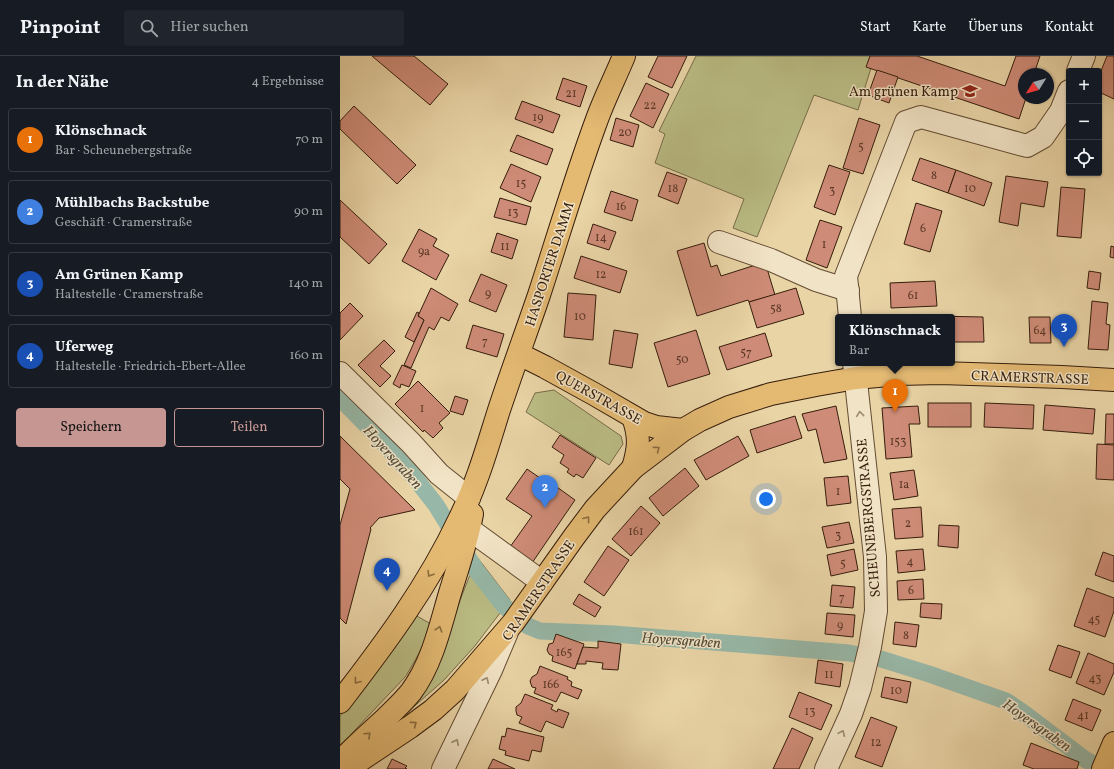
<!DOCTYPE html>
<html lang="de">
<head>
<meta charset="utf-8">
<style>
  :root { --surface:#171b24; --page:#20242c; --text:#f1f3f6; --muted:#9ea1a6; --line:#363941; --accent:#c59692 }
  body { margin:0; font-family:Vollkorn,serif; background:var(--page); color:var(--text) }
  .controls { position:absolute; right:12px; top:12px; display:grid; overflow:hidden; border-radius:4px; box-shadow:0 1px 3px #0004 }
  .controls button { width:36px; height:36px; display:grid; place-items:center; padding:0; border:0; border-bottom:1px solid var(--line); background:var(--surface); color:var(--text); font:20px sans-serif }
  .compass { position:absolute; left:678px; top:12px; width:36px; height:36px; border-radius:50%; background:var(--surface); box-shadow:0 1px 3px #0004; rotate:233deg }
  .you { position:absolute; left:426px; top:443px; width:14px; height:14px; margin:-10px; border:3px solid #fff; border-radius:50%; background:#1a73e8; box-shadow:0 0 0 6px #1a73e833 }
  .badge { display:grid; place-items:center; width:26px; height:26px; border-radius:50%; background:var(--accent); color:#fff; font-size:13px; font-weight:700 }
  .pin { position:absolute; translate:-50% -33px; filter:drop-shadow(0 1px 2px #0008) }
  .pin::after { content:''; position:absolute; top:21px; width:14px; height:12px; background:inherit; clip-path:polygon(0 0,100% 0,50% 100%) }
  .popup { position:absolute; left:495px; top:258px; width:120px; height:52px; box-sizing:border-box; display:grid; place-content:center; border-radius:4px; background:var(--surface); filter:drop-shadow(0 1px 3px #0005); font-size:13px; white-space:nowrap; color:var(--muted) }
  .popup b { font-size:15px; color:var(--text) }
  .popup::after { content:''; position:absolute; left:50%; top:100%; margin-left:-8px; border:8px solid transparent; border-top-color:var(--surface) }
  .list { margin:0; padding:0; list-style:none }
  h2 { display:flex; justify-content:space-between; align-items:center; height:52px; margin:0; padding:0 16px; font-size:17px }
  h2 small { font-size:13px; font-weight:400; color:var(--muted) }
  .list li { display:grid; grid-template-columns:26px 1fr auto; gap:12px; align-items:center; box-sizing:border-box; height:64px; margin:0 8px 8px; padding:0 8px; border:1px solid var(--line); border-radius:4px }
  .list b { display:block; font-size:15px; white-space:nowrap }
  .list p { margin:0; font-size:13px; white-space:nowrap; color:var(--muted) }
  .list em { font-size:13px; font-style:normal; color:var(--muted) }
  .actions { display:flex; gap:8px; padding:12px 16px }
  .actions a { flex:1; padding:9px 0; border:1px solid var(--accent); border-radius:4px; text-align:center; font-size:14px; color:var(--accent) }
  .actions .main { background:var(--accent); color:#111 }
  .icon { flex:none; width:22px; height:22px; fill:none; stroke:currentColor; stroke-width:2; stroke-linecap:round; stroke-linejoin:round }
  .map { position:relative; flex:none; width:774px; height:713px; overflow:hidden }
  header { display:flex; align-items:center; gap:24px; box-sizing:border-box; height:56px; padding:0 20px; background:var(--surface); border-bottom:1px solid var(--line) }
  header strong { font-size:19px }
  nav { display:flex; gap:22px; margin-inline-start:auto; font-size:14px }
  .search { width:280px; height:36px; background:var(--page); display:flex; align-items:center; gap:10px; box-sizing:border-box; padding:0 14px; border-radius:4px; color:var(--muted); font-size:15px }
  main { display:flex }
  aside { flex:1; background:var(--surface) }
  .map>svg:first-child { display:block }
  .green { fill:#babc84; stroke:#786c48 }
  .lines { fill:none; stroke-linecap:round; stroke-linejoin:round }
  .canal { stroke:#97b8a8; stroke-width:17 }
  .building { fill:#ce8b77; stroke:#351d0b }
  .minor-casing { stroke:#624b32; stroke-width:24 }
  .major-casing { stroke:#351d0b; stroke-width:24 }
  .minor { stroke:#f1e3c5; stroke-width:22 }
  .major { stroke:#e4ba73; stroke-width:22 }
  .oneway { stroke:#9c8a71 }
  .oneway2 { stroke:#8c6c3f }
  .labels { text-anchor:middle; stroke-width:3; stroke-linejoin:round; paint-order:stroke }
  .number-label { font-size:12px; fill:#5b3826 }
  .poi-label { font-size:14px; fill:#351d0b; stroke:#f1e3c5; text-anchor:end }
  .street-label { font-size:14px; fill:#351d0b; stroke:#f1e3c5 }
  .water-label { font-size:15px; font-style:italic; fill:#524c3a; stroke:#f1e3c5 }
</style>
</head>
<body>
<header>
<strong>Pinpoint</strong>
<div class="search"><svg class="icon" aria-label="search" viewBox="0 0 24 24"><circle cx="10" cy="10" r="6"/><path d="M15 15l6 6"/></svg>Hier suchen</div>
<nav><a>Start</a><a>Karte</a><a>Über uns</a><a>Kontakt</a></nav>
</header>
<main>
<aside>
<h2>In der Nähe<small>4 Ergebnisse</small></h2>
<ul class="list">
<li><span class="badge" style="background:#e8710a">1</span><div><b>Klönschnack</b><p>Bar · Scheunebergstraße</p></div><em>70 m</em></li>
<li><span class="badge" style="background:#3f7fe0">2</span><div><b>Mühlbachs Backstube</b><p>Geschäft · Cramerstraße</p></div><em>90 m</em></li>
<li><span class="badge" style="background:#1a4fb4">3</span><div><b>Am Grünen Kamp</b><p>Haltestelle · Cramerstraße</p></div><em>140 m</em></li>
<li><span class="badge" style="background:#1a4fb4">4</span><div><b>Uferweg</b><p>Haltestelle · Friedrich-Ebert-Allee</p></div><em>160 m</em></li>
</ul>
<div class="actions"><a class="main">Speichern</a><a>Teilen</a></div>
</aside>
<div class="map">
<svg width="774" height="713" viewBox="0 0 774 713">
  <rect width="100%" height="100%" fill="#e9d4a6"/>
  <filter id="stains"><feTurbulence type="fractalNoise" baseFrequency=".005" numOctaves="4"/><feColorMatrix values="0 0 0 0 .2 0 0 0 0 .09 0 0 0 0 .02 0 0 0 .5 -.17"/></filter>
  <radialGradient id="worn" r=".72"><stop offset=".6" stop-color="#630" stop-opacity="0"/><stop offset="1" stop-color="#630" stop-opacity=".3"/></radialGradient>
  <g class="green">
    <path d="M356,0H530L531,12L518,54L474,39L417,181L393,172L404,143L315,107L325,78L319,75Z"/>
    <path d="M214,334L281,380L283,388L269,409L186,356L195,337Z"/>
    <path d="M137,501L170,544L134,591L104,624L34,686L115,557Z"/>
    <path d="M75,559L91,568L85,587L66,620L0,690V660Z"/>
  </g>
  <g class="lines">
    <path class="canal" d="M0,342L40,383L75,422L96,449L136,514L164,550L188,570L200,575L274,578L410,589L509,597L541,603L589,618L666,645L681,655L746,704L763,713"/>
  </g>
  <g class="building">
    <path d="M32,0H74L108,28L90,49Z"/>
    <path d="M318,0H347L332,32L308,21Z"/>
    <path d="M530,0H577L665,30L676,0H700L694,18H684V42H686L679,63L526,11Z"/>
    <path d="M767,0H774V43L759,36V20Z"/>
    <path d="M537,14L558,21L549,47L528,39Z"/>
    <path d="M223,22L247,30L240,51L216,43Z"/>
    <path d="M306,27L329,38L313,72L290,60Z"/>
    <path d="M182,45L220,59L213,77L175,63Z"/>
    <path d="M14,50L76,109L57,128L0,73V65Z"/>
    <path d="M276,62L299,69L293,91L270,84Z"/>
    <path d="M519,62L540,69L523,118L503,112Z"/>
    <path d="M177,79L213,93L207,109L170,95Z"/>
    <path d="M580,102L616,114L608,137L572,124Z"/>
    <path d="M171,108L201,121L191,146L160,132Z"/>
    <path d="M489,109L510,116L495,159L474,151Z"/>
    <path d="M616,114L652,127L644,150L608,137Z"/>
    <path d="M327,116L347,123L338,148L318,140Z"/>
    <path d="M666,120L708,126L704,151L681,147L678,170L659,166Z"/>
    <path d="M721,131L745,133L741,182L717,180Z"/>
    <path d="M271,135L298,144L292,165L264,156Z"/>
    <path d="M160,142L191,151L186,169L154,161Z"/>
    <path d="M0,144L47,188L29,208L0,181Z"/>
    <path d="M576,147L602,155L590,196L564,188Z"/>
    <path d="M480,164L502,171L487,212L466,204Z"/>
    <path d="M253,168L276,176L269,194L247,187Z"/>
    <path d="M79,173L97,183L93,190L109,199L96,224L62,205Z"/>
    <path d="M157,177L178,184L172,203L151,196Z"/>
    <path d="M364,187L371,211L377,209L381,220L425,206L435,239L409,246L408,244L357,260L337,195Z"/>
    <path d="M771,190L774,191V202L770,201Z"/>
    <path d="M241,200L287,215L280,237L234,222Z"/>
    <path d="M749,215L761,217L759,234L747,232Z"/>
    <path d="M141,218L167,229L156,256L129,245Z"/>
    <path d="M595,225L597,250L551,252L550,227Z"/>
    <path d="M91,232L118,248L109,265L101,261L94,274L89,271L71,312L64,309L84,264L78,260Z"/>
    <path d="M456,232L464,258L417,272L409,246Z"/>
    <path d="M228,237L256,239L253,284L224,281Z"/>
    <path d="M752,245L768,247L766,268L770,269L768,294L748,293Z"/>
    <path d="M10,247L23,260L0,284V257Z"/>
    <path d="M77,256L79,257L78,260L84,264L74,286L65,281Z"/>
    <path d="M593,260L643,261L644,286H612V261Z"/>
    <path d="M689,261H710L711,287H690Z"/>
    <path d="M133,269L164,278L157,301L126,292Z"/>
    <path d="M274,274L298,278L292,312L269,308Z"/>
    <path d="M356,274L370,318L328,331L314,287Z"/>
    <path d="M425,277L432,300L387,314L379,291Z"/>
    <path d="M44,284L55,295L40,310L51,320L40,331L18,309Z"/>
    <path d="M62,309L76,315L69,331L61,328L60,332L53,328Z"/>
    <path d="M78,325L110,357L99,367L103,372L93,382L84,374L83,376L55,348Z"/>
    <path d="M115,340L128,344L123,359L110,355Z"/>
    <rect x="588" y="347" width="43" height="24"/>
    <path d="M645,347L694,349L693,373L644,371Z"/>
    <path d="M705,349L755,353L753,378L703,374Z"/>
    <path d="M496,350L507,403L484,407L476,373L468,375L462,358Z"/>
    <path d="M578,350L580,368H569L572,401L546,403L542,352Z"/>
    <path d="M766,358H774V388H765Z"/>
    <path d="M455,360L462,382L417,397L410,374Z"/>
    <path d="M220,379L256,402L243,422L236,418L234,421L227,416L229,413L220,407L224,399L212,391Z"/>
    <path d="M0,380L75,454L39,462L30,472L31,473L6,568L0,562V469L10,433L0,423Z"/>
    <path d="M398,380L409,400L366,424L354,404Z"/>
    <path d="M757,388L774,389V424L756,423Z"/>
    <path d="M345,412L359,430L323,460L309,442Z"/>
    <path d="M187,413L213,431L214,429L235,444L192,507L170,491L192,460L166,443Z"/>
    <path d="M574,414L578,440L554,444L550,417Z"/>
    <path d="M508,420L511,447L487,450L484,422Z"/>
    <path d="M301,450L320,467L291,500L272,483Z"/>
    <path d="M581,451L583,481L555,483L552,453Z"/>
    <path d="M509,466L514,487L487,492L482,471Z"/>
    <path d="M599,469L619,470L618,492L598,490Z"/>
    <path d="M268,490L289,504L264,540L244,526Z"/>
    <path d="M514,493L518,514L491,520L487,499Z"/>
    <path d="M583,493L585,514L558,517L556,495Z"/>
    <path d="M763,496L774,500V526L755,519Z"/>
    <path d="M583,523L584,543L558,544L557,525Z"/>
    <path d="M492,529L515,531L513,552L490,550Z"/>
    <path d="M747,532L774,542V555L765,581L734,570Z"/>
    <path d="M239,538L261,551L255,561L233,548Z"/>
    <path d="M581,547L602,548L601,563L580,561Z"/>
    <path d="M487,557L515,559L513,581L485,578Z"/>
    <path d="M555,566L579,569L576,591L553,588Z"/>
    <path d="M216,578L244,588L235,613L212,605L213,600L209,598L207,594L209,588L213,587Z"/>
    <path d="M258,585L281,588L278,614L262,613L263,607L246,605V608H237L243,591L258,592Z"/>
    <path d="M718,589L740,596L731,622L709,614Z"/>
    <path d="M748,597L774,608V616L764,639L736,627Z"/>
    <path d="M478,604L503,608L500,631L475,627Z"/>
    <path d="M200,610L228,621L227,623L232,626L231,630L242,634L238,643L221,636L216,646L194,637L196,632L192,631L190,625L192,621L197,618Z"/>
    <path d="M545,621L571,626L567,647L541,641Z"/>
    <path d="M459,636L492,649L481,674L449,661Z"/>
    <path d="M185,638L213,649L211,653L217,656L218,653L229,657L223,672L206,665L201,676L179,667L182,661L177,659L176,655V651L181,647Z"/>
    <path d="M733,643L761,654L752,675L725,664Z"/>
    <path d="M531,661L557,671L542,711L515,701Z"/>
    <path d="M167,672L204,681L201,696L192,694L189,705L165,699L166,695L159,693L162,680L165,681Z"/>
    <path d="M452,672L473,682L459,713H433Z"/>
    <path d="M691,687L739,706L737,713H694L683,709Z"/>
    <path d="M52,703L67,710L65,712L67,713H47Z"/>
    <path d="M153,703L175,713H148Z"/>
  </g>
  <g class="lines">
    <g class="minor-casing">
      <g id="minor">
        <path d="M738,15L744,0"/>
        <path d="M379,186L431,204L476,224L508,234"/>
        <path d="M510,261L506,220L566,66L581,61L687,90L703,81L721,55L729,35"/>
        <path d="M0,317L71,387L99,418L129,442"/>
        <path d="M129,473L202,526"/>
        <path d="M103,713L151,614L167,576"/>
        <path d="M486,713L511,658L520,632L530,591L536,555L535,501L514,307"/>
      </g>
    </g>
    <g class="major-casing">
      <g id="major">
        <path d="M179,298L205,311L254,338L304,367L316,371L343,374"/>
        <path d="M293,412C299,392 300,381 293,361"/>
        <path d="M0,646C44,589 88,530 119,464C137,428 147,392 159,354C172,315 186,277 199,239C218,181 235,123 256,66C264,43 275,22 284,0"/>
        <path d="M1,705C15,690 30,677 45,663C54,654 63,646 71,636C92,608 100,571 110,537C118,511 127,485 132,458"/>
        <path d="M7,713L70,671L93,654L115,634L173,567L234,481L255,453L293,412L343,374L360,364L389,351L431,338L476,329L516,322L559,318L600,317L722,321L774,324"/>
        <path d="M763,713L774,687"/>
      </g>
    </g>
    <use href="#minor" class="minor"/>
    <use href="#major" class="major"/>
  </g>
  <defs><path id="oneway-chevron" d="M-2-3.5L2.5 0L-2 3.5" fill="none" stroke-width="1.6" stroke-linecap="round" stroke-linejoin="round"/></defs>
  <g class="oneway">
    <use href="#oneway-chevron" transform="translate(520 358) rotate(-96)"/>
    <use href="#oneway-chevron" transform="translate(146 624) rotate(-64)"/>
    <use href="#oneway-chevron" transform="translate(502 677) rotate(-66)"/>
    <use href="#oneway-chevron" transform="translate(116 686) rotate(-64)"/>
  </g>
  <g class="oneway2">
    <use href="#oneway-chevron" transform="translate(317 393) rotate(-37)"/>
    <use href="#oneway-chevron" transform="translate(247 463) rotate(-53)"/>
    <use href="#oneway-chevron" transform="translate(90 518) rotate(122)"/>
    <use href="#oneway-chevron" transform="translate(99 573) rotate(-73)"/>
    <use href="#oneway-chevron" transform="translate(17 625) rotate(127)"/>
    <use href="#oneway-chevron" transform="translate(74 668) rotate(-37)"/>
    <use href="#oneway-chevron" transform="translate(28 679) rotate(-43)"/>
  </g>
  <defs>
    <g id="school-bare" transform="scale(1.2)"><path d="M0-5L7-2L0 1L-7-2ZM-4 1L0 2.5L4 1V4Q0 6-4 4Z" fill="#8f2418" stroke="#f1e3c5" stroke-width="2.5" paint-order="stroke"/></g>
  </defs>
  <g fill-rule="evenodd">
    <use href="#school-bare" x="630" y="35"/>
  </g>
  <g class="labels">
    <g class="number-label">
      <text x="231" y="41">21</text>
      <text x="310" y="53">22</text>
      <text x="198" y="65">19</text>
      <text x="285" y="80">20</text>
      <text x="521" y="94">5</text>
      <text x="594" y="123">8</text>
      <text x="181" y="131">15</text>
      <text x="333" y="136">18</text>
      <text x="630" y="136">10</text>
      <text x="492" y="138">3</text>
      <text x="281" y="154">16</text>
      <text x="173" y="160">13</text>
      <text x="583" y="176">6</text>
      <text x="261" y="185">14</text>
      <text x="484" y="192">1</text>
      <text x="165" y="194">11</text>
      <text x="84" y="199">9a</text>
      <text x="261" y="222">12</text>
      <text x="148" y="241">9</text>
      <text x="573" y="243">61</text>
      <text x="436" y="256">58</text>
      <text x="240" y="264">10</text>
      <text x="700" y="278">64</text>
      <text x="145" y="289">7</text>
      <text x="406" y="300">57</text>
      <text x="342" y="307">50</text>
      <text x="82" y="356">1</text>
      <text x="558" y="389">153</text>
      <text x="564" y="432">1a</text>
      <text x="498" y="439">1</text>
      <text x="568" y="471">2</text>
      <text x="296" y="479">161</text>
      <text x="498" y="483">3</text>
      <text x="570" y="509">4</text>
      <text x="503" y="511">5</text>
      <text x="571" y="538">6</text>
      <text x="502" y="545">7</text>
      <text x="754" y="567">45</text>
      <text x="500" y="573">9</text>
      <text x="566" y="583">8</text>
      <text x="224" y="600">165</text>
      <text x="489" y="622">11</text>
      <text x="755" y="626">43</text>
      <text x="211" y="632">166</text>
      <text x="556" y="638">10</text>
      <text x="470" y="659">13</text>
      <text x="743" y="663">41</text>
      <text x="536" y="690">12</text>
    </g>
    <g class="poi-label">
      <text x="618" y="40">Am grünen Kamp</text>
    </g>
    <g class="street-label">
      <text transform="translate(209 208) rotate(-72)" y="5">HASPORTER DAMM</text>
      <text transform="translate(690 321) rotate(2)" y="5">CRAMERSTRASSE</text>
      <text transform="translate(259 341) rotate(29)" y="5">QUERSTRASSE</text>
      <text transform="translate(528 462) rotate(-95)" y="5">SCHEUNEBERGSTRASSE</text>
      <text transform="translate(198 534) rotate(-56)" y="5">CRAMERSTRASSE</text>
    </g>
    <g class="water-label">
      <text transform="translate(53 401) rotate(48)" y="5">Hoyersgraben</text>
      <text transform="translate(341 584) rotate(4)" y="5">Hoyersgraben</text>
      <text transform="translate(697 669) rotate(35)" y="5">Hoyersgraben</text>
    </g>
  </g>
  <rect width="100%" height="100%" filter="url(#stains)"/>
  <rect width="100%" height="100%" fill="url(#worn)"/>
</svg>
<div class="controls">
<button>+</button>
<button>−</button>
<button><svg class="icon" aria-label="locate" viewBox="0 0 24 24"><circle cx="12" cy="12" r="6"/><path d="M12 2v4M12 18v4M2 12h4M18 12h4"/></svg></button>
</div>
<svg class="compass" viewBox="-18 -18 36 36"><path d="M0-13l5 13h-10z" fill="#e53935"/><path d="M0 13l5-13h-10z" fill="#9ea1a6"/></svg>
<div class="you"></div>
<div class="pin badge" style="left:555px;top:356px;background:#e8710a">1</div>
<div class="popup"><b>Klönschnack</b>Bar</div>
<div class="pin badge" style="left:205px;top:452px;background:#3f7fe0">2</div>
<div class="pin badge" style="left:724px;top:291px;background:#1a4fb4">3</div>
<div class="pin badge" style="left:47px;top:535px;background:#1a4fb4">4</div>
</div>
</main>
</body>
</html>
